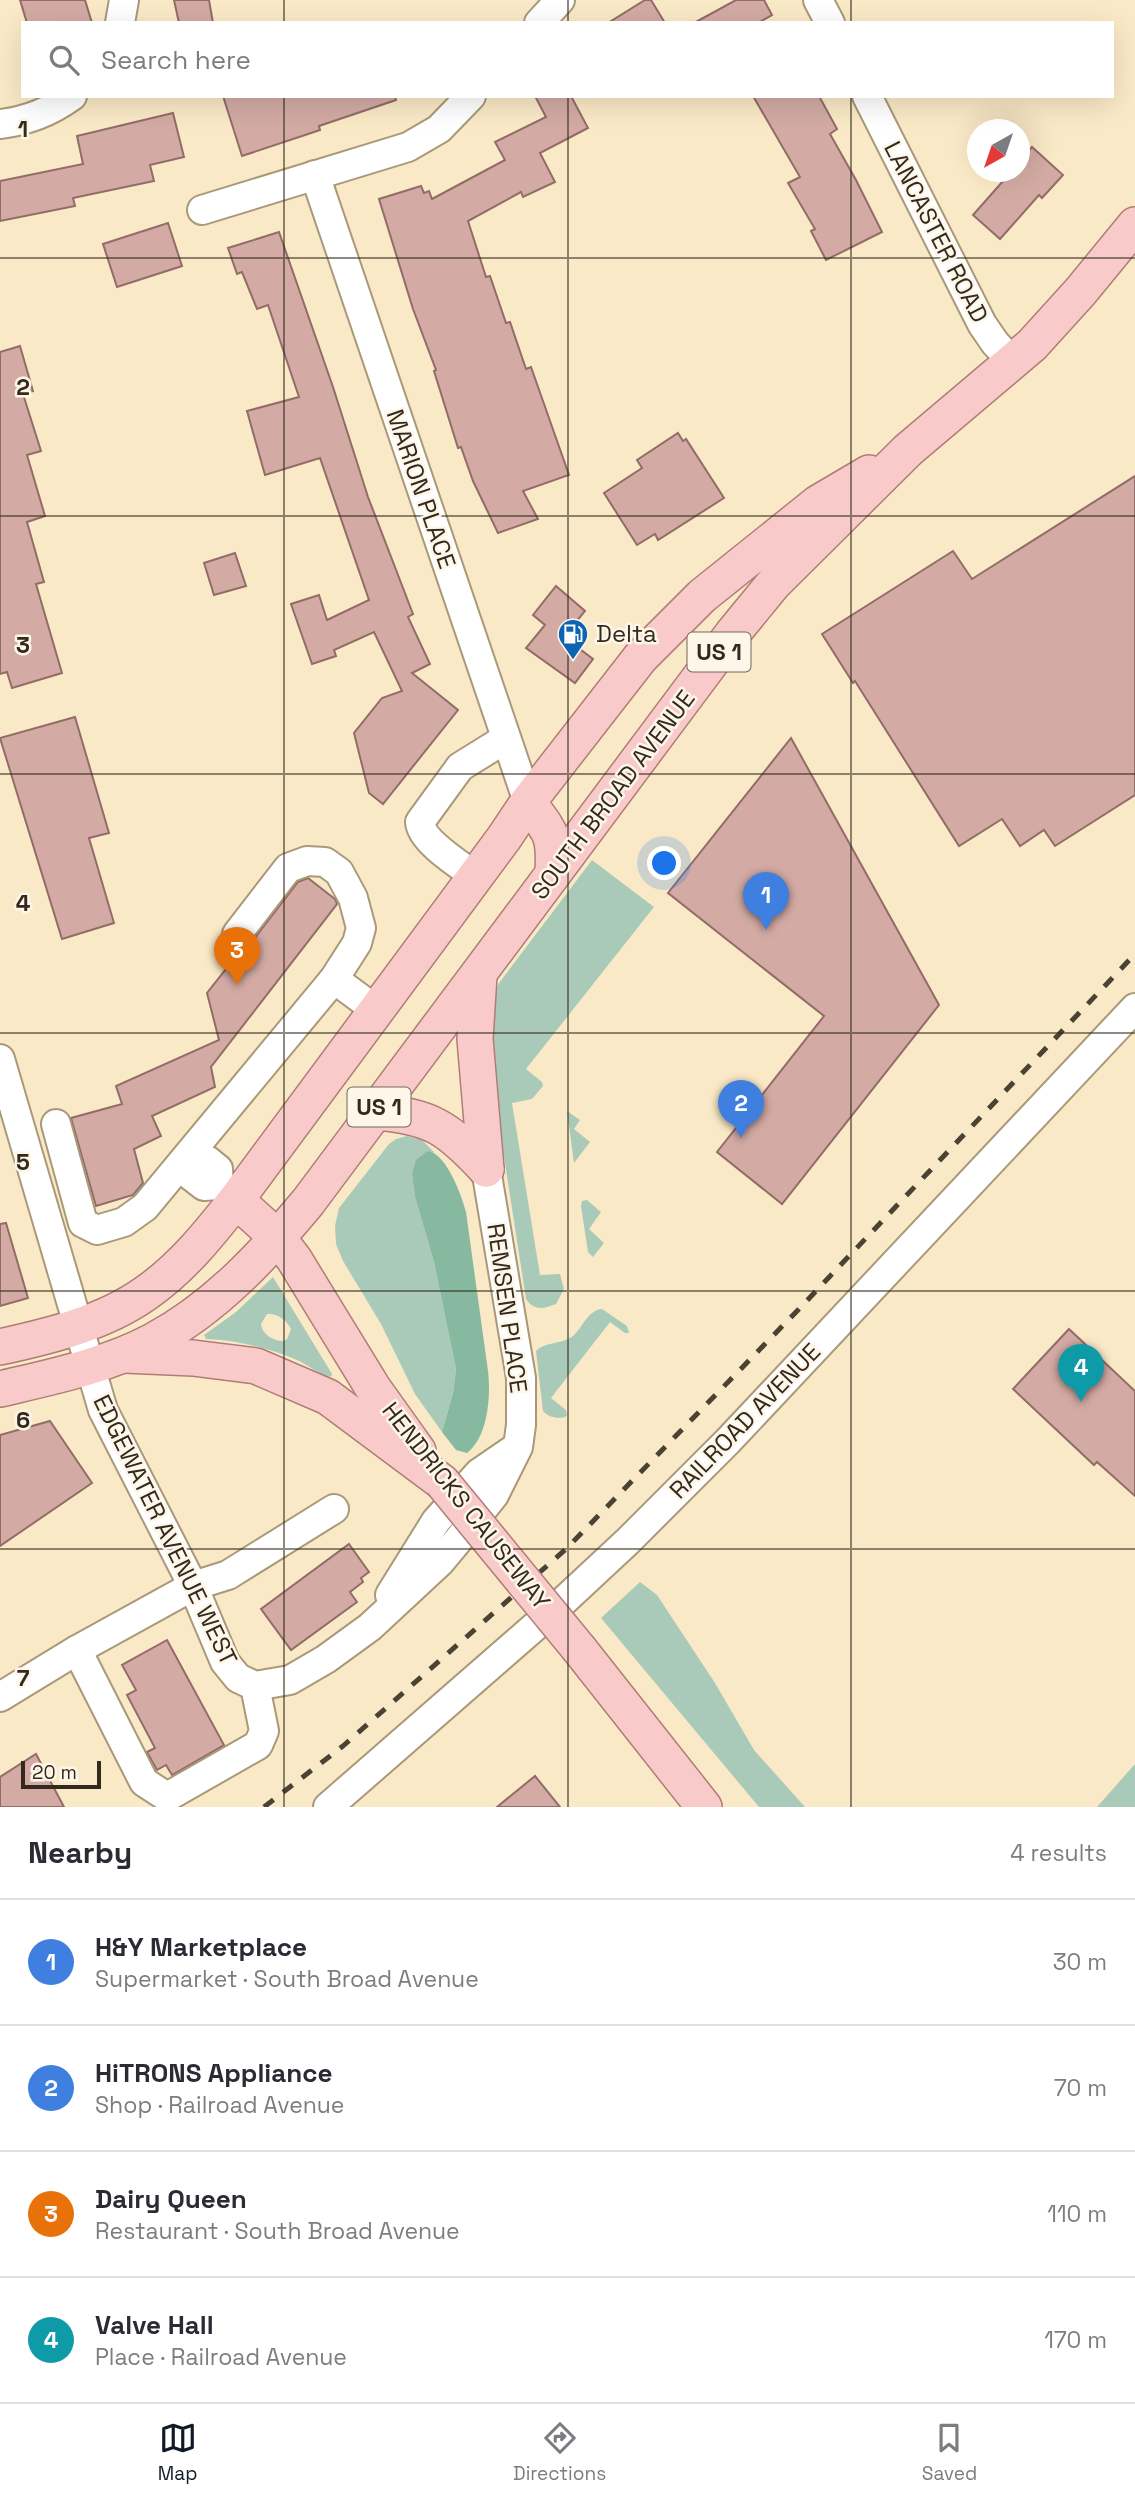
<!DOCTYPE html>
<html lang="en">
<head>
<meta charset="utf-8">
<style>
  :root { --surface:#fff; --page:#f2f2f3; --text:#2b2b33; --muted:#7c7c81; --line:#e1e1e2; --accent:#111827 }
  body { margin:0; font-family:"Space Grotesk",sans-serif; background:var(--page); color:var(--text) }
  .compass { position:absolute; left:967px; top:119px; width:63px; height:63px; border-radius:50%; background:var(--surface); box-shadow:0 7px 28px #0002; rotate:220deg }
  .scale { position:absolute; left:21px; bottom:18px; width:80px; box-sizing:border-box; padding-left:7px; border:4px solid #312a1d; border-top:0; font-size:19px; line-height:24px; white-space:nowrap; color:#312a1d; -webkit-text-stroke:5px #fef7e9; paint-order:stroke }
  .you { position:absolute; left:665px; top:864px; width:24px; height:24px; margin:-18px; border:5px solid #fff; border-radius:50%; background:#1a73e8; box-shadow:0 0 0 10px #1a73e833 }
  .badge { display:grid; place-items:center; width:46px; height:46px; border-radius:50%; background:var(--accent); color:#fff; font-size:23px; font-weight:700 }
  .pin { position:absolute; translate:-50% -58px; filter:drop-shadow(0 2px 4px #0008) }
  .pin::after { content:''; position:absolute; top:37px; width:24px; height:21px; background:inherit; clip-path:polygon(0 0,100% 0,50% 100%) }
  .list { margin:0; padding:0; list-style:none }
  h2 { display:flex; justify-content:space-between; align-items:center; height:91px; margin:0; padding:0 28px; font-size:30px }
  h2 small { font-size:23px; font-weight:400; color:var(--muted) }
  .list li { display:grid; grid-template-columns:46px 1fr auto; gap:21px; align-items:center; box-sizing:border-box; height:126px; padding:0 28px; border-top:2px solid var(--line) }
  .list b { display:block; font-size:26px; white-space:nowrap }
  .list p { margin:0; font-size:23px; white-space:nowrap; color:var(--muted) }
  .list em { font-size:23px; font-style:normal; color:var(--muted) }
  .icon { flex:none; width:38px; height:38px; fill:none; stroke:currentColor; stroke-width:2; stroke-linecap:round; stroke-linejoin:round }
  .map { position:relative; flex:none; width:1135px; height:1807px; overflow:hidden }
  .search { position:absolute; background:var(--surface); box-shadow:0 7px 28px #0002; left:21px; right:21px; top:21px; height:77px; display:flex; align-items:center; gap:18px; box-sizing:border-box; padding:0 24px; border-radius:0px; color:var(--muted); font-size:26px }
  .sheet { height:595px; background:var(--surface) }
  nav { display:flex; justify-content:space-around; align-items:center; box-sizing:border-box; height:98px; border-top:2px solid var(--line); background:var(--surface); font-size:19px; color:var(--muted) }
  nav a { display:grid; justify-items:center; gap:4px }
  nav .on { color:var(--accent) }
  .map>svg:first-child { display:block }
  .green { fill:#aacab9; fill-rule:evenodd }
  .forest { fill:#87b9a0 }
  .building { fill:#d3aaa4; stroke:#926c67; stroke-width:2 }
  .lines { fill:none; stroke-linecap:round; stroke-linejoin:round }
  .minor-casing { stroke:#a99978; stroke-width:32 }
  .major-casing { stroke:#b07c76; stroke-width:38 }
  .minor { stroke:#fff; stroke-width:28 }
  .major { stroke:#f8cbca; stroke-width:35 }
  .rail { stroke:#4a4232; stroke-width:5; stroke-dasharray:12 12; stroke-linecap:butt }
  .major-bridge-casing { stroke:#b07c76; stroke-width:38; stroke-linecap:butt }
  .major-bridge { stroke:#f8cbca; stroke-width:35 }
  .grid { fill:none; stroke:#312a1d; stroke-width:2; stroke-opacity:0.55 }
  .labels { text-anchor:middle; stroke-width:5; stroke-linejoin:round; paint-order:stroke }
  .shield { fill:#fef7e9; stroke:#6e685a; stroke-width:2 }
  .shield-label { font-size:23px; font-weight:bold; fill:#312a1d }
  .street-label { font-size:24px; fill:#312a1d; stroke:#fef7e9 }
  .poi-label { font-size:24px; fill:#312a1d; stroke:#fef7e9; text-anchor:start }
  .grid-label { font-size:23px; text-anchor:middle; font-weight:bold; fill:#312a1d; stroke:#fef7e9; stroke-width:5; stroke-linejoin:round; paint-order:stroke }
</style>
</head>
<body>
<div class="map">
<svg width="1135" height="1807" viewBox="0 0 1135 1807">
  <rect width="100%" height="100%" fill="#fae9c6"/>
  <g class="green">
    <path d="M592,860L654,907L526,1069L542,1082L543,1086L532,1099L512,1103L540,1275L560,1274L564,1289L556,1304C544,1309 534,1311 526,1299L486,1040L492,997L499,983Z"/>
    <path d="M567,1111L580,1120L574,1129L590,1142L574,1163Z"/>
    <path d="M407,1136L422,1140L435,1153L430,1151L412,1174L415,1197L434,1262L456,1369L453,1393L442,1432L415,1394L381,1324L343,1261L336,1244L335,1226L339,1208L389,1144L396,1139Z"/>
    <path d="M587,1200L601,1212L589,1229L604,1243L593,1257L588,1252L581,1206L582,1201Z"/>
    <path d="M273,1277L332,1374L331,1377C320,1375 308,1365 297,1360C269,1348 236,1340 206,1339L204,1335L236,1312ZM267,1314C277,1313 287,1320 291,1329L287,1339L283,1341C273,1341 262,1334 261,1324Z"/>
    <path d="M602,1309L627,1326L629,1333H625L610,1322L551,1398L566,1410L567,1416C559,1420 548,1417 543,1411L536,1351C546,1341 561,1345 573,1336C583,1327 588,1310 602,1309Z"/>
    <path d="M640,1582L657,1595L715,1683L754,1750L805,1807H759L601,1618Z"/>
    <path d="M1135,1764V1807H1097Z"/>
  </g>
  <path class="forest" d="M430,1151C448,1158 461,1194 466,1212L488,1371C491,1396 488,1437 467,1453L456,1450L442,1432L453,1393L456,1369L434,1262L415,1197L412,1174L416,1160L426,1152Z"/>
  <g class="building">
    <path d="M20,0H85L92,23H27Z"/>
    <path d="M174,0H209L213,23H179Z"/>
    <path d="M645,0H651L665,23H608Z"/>
    <path d="M736,0H764L772,15L758,23H694Z"/>
    <path d="M223,96H395L396,100L319,126L320,130L242,156Z"/>
    <path d="M535,96H571L588,128L540,153L555,182L523,197L521,192L468,221L486,277L490,276L506,323L510,322L526,369L531,367L569,475L523,491L538,519L498,533L473,481L461,447L458,448L434,371L436,370L413,309L379,199L421,186L424,193L429,191L432,199L505,160L495,142L546,117Z"/>
    <path d="M753,96H819L837,129L830,134L856,180L882,232L826,260L811,231L815,229L788,183L800,177Z"/>
    <path d="M173,113L184,157L150,165L154,181L73,198L75,206L0,221V181L83,164L77,136Z"/>
    <path d="M1032,147L1063,175L1042,198L1039,195L1000,239L973,215L1011,172H1019V161Z"/>
    <path d="M168,223L182,266L117,287L103,244Z"/>
    <path d="M279,232L333,387L368,497L413,614L408,617L430,664L412,673L458,710L383,804L369,793L354,733L382,698L402,691L374,632L334,650L336,656L312,664L291,604L319,595L327,620L369,600L320,458L265,475L247,411L299,397L268,305L257,309L242,272L237,274L228,248Z"/>
    <path d="M20,346L33,391L23,394L41,451L27,455L45,516L27,522L44,582L36,584L62,673L12,688L7,672L0,674V352Z"/>
    <path d="M678,433L683,441L686,439L724,498L658,540L655,534L637,545L604,493L642,468L637,460Z"/>
    <path d="M1135,476V795L1055,846L1044,830L1020,846L1002,819L959,846L855,681L853,683L822,634L953,551L972,579Z"/>
    <path d="M235,553L246,586L214,595L204,563Z"/>
    <path d="M556,586L585,611L564,637L593,659L575,683L526,648L545,625L533,615Z"/>
    <path d="M75,717L109,833L89,838L114,923L62,939L0,738Z"/>
    <path d="M791,738L939,1005L782,1204L717,1152L824,1016L668,893Z"/>
    <path d="M308,878L335,899L337,904L211,1067L215,1087L152,1116L161,1136L134,1149L143,1183L133,1195L96,1206L71,1118L122,1104L116,1086L219,1040L207,993L241,950L250,944L298,882Z"/>
    <path d="M6,1223L28,1298L0,1306V1224Z"/>
    <path d="M1069,1329L1135,1391V1496L1097,1462L1094,1465L1013,1389Z"/>
    <path d="M50,1421L92,1483L0,1546V1435Z"/>
    <path d="M349,1544L369,1572L361,1578L363,1582L350,1592L357,1602L291,1650L261,1609Z"/>
    <path d="M167,1640L224,1745L172,1775L166,1765L157,1770L147,1752L155,1748L127,1695L136,1690L122,1665Z"/>
    <path d="M36,1754L64,1807H0V1777Z"/>
    <path d="M535,1776L560,1807H497Z"/>
  </g>
  <g class="lines">
    <g class="minor-casing">
      <g id="minor">
        <path d="M818,0L830,23"/>
        <path d="M120,23L124,0"/>
        <path d="M539,23L560,0"/>
        <path d="M867,96L982,324L995,343L1014,363"/>
        <path d="M0,124C27,121 50,112 72,96"/>
        <path d="M315,175L528,802"/>
        <path d="M202,210L408,147L439,129L471,96"/>
        <path d="M475,876C460,865 421,841 420,822L460,767L505,739"/>
        <path d="M334,979L376,1010"/>
        <path d="M0,1059L103,1410L193,1586L225,1662L238,1678L255,1686L290,1680L326,1659L370,1627L440,1562L455,1544L494,1495L518,1447L521,1425V1378L486,1169"/>
        <path d="M56,1124L83,1223L97,1230L124,1222L145,1207L334,979L357,943L361,928L353,898L339,872L325,862L307,861L288,868L237,934"/>
        <path d="M219,1185L218,1169L207,1160L192,1162L191,1176L204,1186L219,1185L236,1200"/>
        <path d="M390,1595L436,1521L479,1473L517,1447"/>
        <path d="M77,1650L144,1782L167,1797L258,1745L264,1731L255,1686"/>
        <path d="M0,1697L77,1650L193,1586L228,1575L334,1509"/>
        <path d="M328,1807L555,1609L628,1541L728,1441L1135,1008"/>
      </g>
    </g>
    <g class="major-casing">
      <g id="major">
        <path d="M528,802C551,833 555,834 553,874"/>
        <path d="M479,975L475,1039L486,1169"/>
        <path d="M375,1112C431,1116 448,1128 486,1169"/>
        <path d="M236,1200L278,1238L294,1259L373,1388L418,1451"/>
        <path d="M0,1347C50,1336 104,1323 146,1293C182,1268 209,1234 236,1200L504,838L528,802L640,658L702,596L818,503L869,473"/>
        <path d="M125,1355L193,1358L256,1366L328,1397L442,1482"/>
        <path d="M0,1389C51,1377 106,1366 153,1341C215,1308 264,1255 308,1202L733,633L774,583L908,450L1032,345L1081,291L1135,225"/>
        <path d="M580,1650L704,1807"/>
      </g>
    </g>
    <use href="#minor" class="minor"/>
    <use href="#major" class="major"/>
    <path class="rail" d="M264,1807L343,1746L566,1549L798,1310L1135,954"/>
    <g class="major-bridge-casing">
      <path id="major-bridge" d="M442,1482L580,1650"/>
    </g>
    <use href="#major-bridge" class="major-bridge"/>
  </g>
  <path class="grid" d="M284,0V23M568,0V23M851,0V23M284,96V1807M568,96V1807M851,96V1807M0,258H1135M0,516H1135M0,774H1135M0,1033H1135M0,1291H1135M0,1549H1135"/>
  <defs>
    <g id="fuel-pin" transform="scale(1.575)"><path d="M0 17L-7.5 6A9.5 9.5 0 1 1 7.5 6Z" fill="#0c64b2" stroke="#fef7e9"/><path d="M-5.5-6h7V0h2V4h1.3V-2.5L3-4.5l.8-.8L6-3V5H2.5V1h-1V6h-7ZM-4.2-4.7v3.2H.2V-4.7Z" fill="#fff"/></g>
  </defs>
  <g fill-rule="evenodd">
    <use href="#fuel-pin" x="573" y="634"/>
  </g>
  <g class="labels">
    <g class="shield">
      <rect x="687.5" y="632.5" width="63" height="39" rx="5"/>
      <rect x="347.5" y="1087.5" width="63" height="39" rx="5"/>
    </g>
    <g class="shield-label">
      <text x="719" y="660">US 1</text>
      <text x="379" y="1115">US 1</text>
    </g>
    <g class="street-label">
      <text transform="translate(936 232) rotate(63)" y="8">LANCASTER ROAD</text>
      <text transform="translate(421 489) rotate(71)" y="8">MARION PLACE</text>
      <text transform="translate(613 795) rotate(-53)" y="8">SOUTH BROAD AVENUE</text>
      <text transform="translate(507 1308) rotate(82)" y="8">REMSEN PLACE</text>
      <text transform="translate(745 1421) rotate(-46)" y="8">RAILROAD AVENUE</text>
      <text transform="translate(466 1506) rotate(52)" y="8">HENDRICKS CAUSEWAY</text>
      <text transform="translate(165 1530) rotate(64)" y="8">EDGEWATER AVENUE WEST</text>
    </g>
    <g class="poi-label">
      <text x="596" y="642">Delta</text>
    </g>
  </g>
  <g class="grid-label">
    <text x="23" y="137">1</text>
    <text x="23" y="395">2</text>
    <text x="23" y="653">3</text>
    <text x="23" y="911">4</text>
    <text x="23" y="1170">5</text>
    <text x="23" y="1428">6</text>
    <text x="23" y="1686">7</text>
  </g>
</svg>
<svg class="compass" viewBox="-18 -18 36 36"><path d="M0-13l5 13h-10z" fill="#e53935"/><path d="M0 13l5-13h-10z" fill="#7c7c81"/></svg>
<div class="scale">20 m</div>
<div class="you"></div>
<div class="pin badge" style="left:766px;top:930px;background:#3f7fe0">1</div>
<div class="pin badge" style="left:741px;top:1138px;background:#3f7fe0">2</div>
<div class="pin badge" style="left:237px;top:985px;background:#e8710a">3</div>
<div class="pin badge" style="left:1081px;top:1402px;background:#0f9aa8">4</div>
<div class="search"><svg class="icon" aria-label="search" viewBox="0 0 24 24"><circle cx="10" cy="10" r="6"/><path d="M15 15l6 6"/></svg>Search here</div>
</div>
<section class="sheet">
<h2>Nearby<small>4 results</small></h2>
<ul class="list">
<li><span class="badge" style="background:#3f7fe0">1</span><div><b>H&amp;Y Marketplace</b><p>Supermarket · South Broad Avenue</p></div><em>30 m</em></li>
<li><span class="badge" style="background:#3f7fe0">2</span><div><b>HiTRONS Appliance</b><p>Shop · Railroad Avenue</p></div><em>70 m</em></li>
<li><span class="badge" style="background:#e8710a">3</span><div><b>Dairy Queen</b><p>Restaurant · South Broad Avenue</p></div><em>110 m</em></li>
<li><span class="badge" style="background:#0f9aa8">4</span><div><b>Valve Hall</b><p>Place · Railroad Avenue</p></div><em>170 m</em></li>
</ul>
</section>
<nav>
<a class="on"><svg class="icon" aria-label="map" viewBox="0 0 24 24"><path d="M3 6l6-2 6 2 6-2v14l-6 2-6-2-6 2zM9 4v14M15 6v14"/></svg>Map</a>
<a><svg class="icon" aria-label="directions" viewBox="0 0 24 24"><path d="M12 3l9 9-9 9-9-9zM9 14v-3h6M13 9l2 2-2 2"/></svg>Directions</a>
<a><svg class="icon" aria-label="saved" viewBox="0 0 24 24"><path d="M7 4h10v16l-5-4-5 4z"/></svg>Saved</a>
</nav>
</body>
</html>
